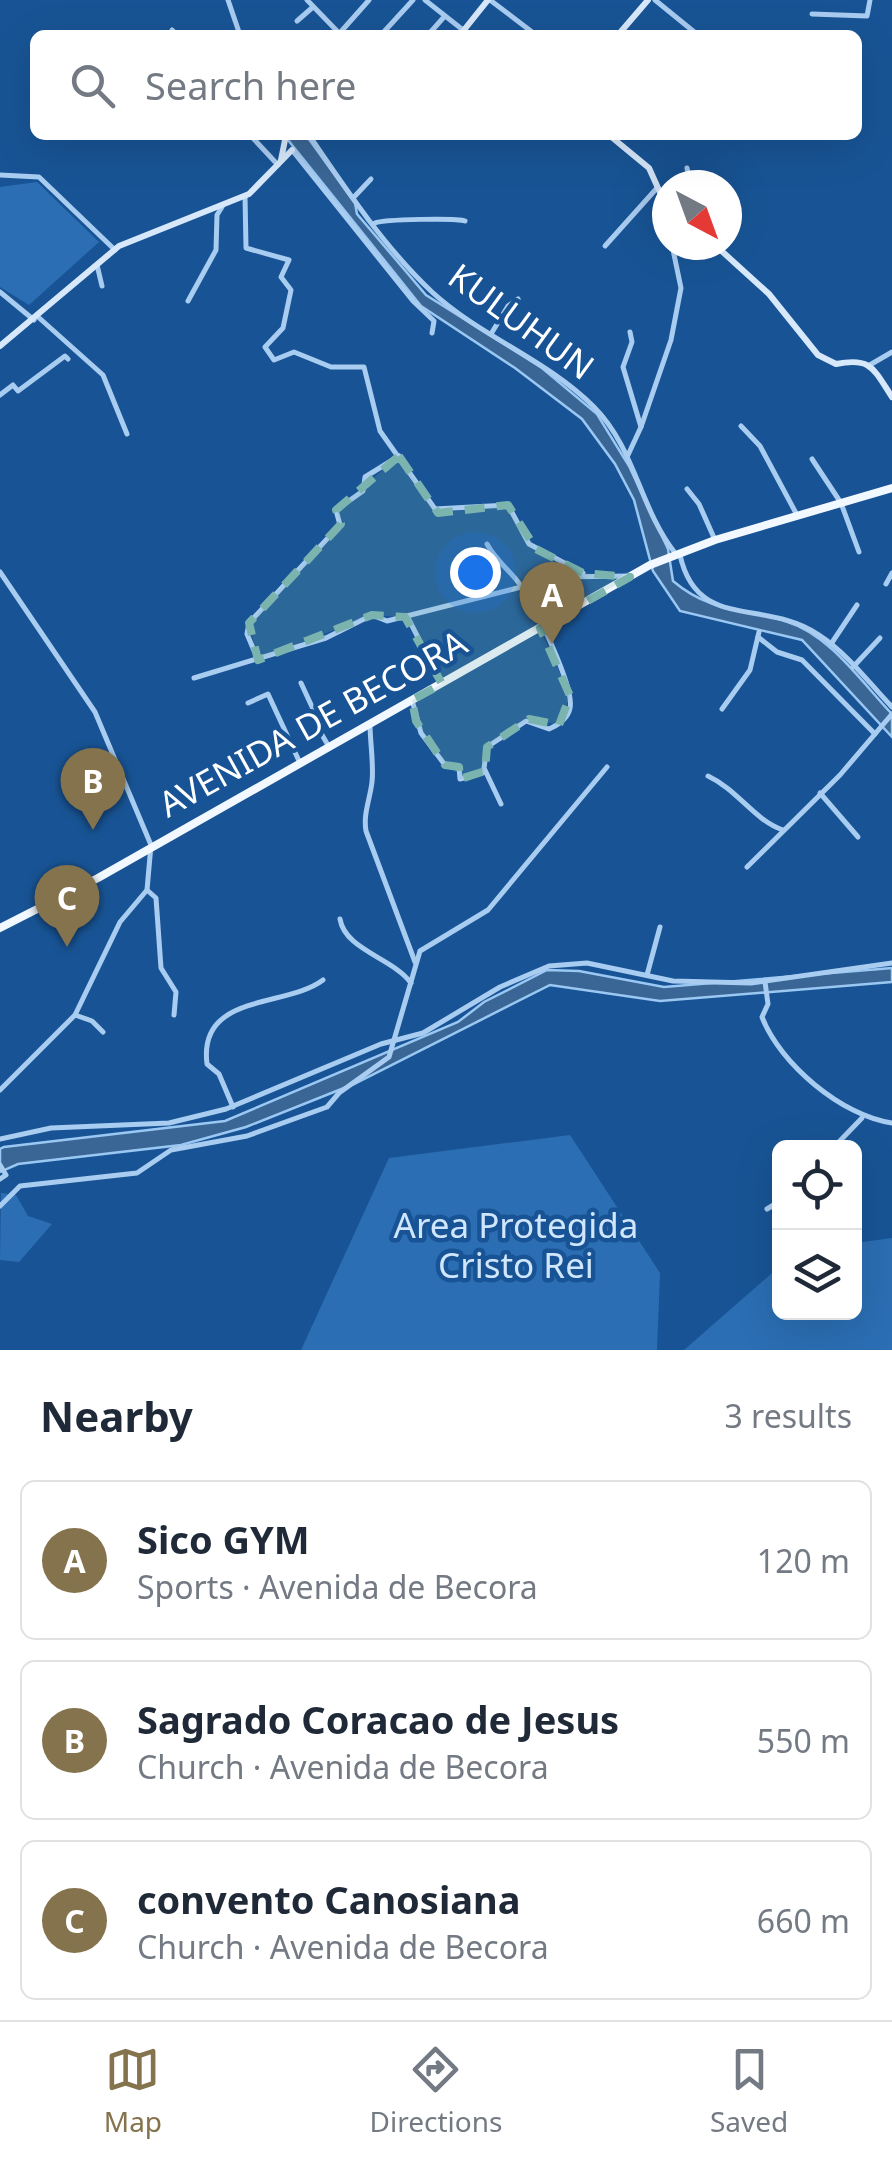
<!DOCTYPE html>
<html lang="en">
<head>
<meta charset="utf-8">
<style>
  :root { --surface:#fff; --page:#f2f2f3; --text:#1f2937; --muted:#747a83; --line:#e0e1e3; --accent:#84734d }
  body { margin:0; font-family:"Noto Sans",sans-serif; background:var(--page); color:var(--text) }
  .controls { position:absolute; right:30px; bottom:30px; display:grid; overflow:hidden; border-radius:15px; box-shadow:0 10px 40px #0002 }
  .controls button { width:90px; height:90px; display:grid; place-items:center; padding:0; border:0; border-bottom:2px solid var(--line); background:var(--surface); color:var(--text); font:50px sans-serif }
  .compass { position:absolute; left:652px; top:170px; width:90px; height:90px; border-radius:50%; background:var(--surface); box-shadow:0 10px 40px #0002; rotate:139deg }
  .you { position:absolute; left:475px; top:572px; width:35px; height:35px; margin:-25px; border:8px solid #fff; border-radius:50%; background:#1a73e8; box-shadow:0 0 0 15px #1a73e833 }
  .badge { display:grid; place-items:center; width:65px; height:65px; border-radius:50%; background:var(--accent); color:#fff; font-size:32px; font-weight:700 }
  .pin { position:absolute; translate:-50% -82px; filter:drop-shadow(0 2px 5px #0008) }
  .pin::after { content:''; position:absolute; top:52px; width:35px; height:30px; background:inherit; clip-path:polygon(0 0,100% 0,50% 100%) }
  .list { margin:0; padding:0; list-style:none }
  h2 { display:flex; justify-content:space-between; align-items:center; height:130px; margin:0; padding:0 40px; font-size:42px }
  h2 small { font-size:32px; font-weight:400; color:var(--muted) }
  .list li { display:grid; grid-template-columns:65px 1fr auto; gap:30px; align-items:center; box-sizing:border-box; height:160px; margin:0 20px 20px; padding:0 20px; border:2px solid var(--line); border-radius:15px }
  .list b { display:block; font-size:38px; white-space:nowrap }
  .list p { margin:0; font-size:32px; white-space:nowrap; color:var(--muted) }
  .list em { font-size:32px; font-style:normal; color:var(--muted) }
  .icon { flex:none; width:55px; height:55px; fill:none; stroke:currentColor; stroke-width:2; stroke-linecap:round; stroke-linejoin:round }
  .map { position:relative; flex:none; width:892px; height:1350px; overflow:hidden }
  .search { position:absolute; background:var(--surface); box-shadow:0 10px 40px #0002; left:30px; right:30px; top:30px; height:110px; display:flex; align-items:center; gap:25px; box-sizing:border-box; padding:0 35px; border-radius:15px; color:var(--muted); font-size:38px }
  .sheet { height:670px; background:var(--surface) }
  nav { display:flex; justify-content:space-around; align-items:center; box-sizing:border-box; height:140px; border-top:2px solid var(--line); background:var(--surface); font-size:28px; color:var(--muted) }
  nav a { display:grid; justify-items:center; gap:5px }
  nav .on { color:var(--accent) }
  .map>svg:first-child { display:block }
  .green { fill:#2b6eb3 }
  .water { fill:#3a6695; stroke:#9bc8f3; stroke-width:2.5 }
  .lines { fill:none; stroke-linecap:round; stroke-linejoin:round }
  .street { stroke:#a9ccf1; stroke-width:5 }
  .secondary { stroke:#d7e8fb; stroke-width:6 }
  .primary { stroke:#f2f8ff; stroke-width:8 }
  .marked { fill:#7bb4af; fill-opacity:0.2; stroke:#7bb4af; stroke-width:8; stroke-dasharray:20 12; stroke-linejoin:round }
  .labels { text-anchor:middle; stroke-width:9; stroke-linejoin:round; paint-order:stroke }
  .street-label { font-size:35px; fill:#fff; stroke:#185495 }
  .park-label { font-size:35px; fill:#d0e6fc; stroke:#185495 }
</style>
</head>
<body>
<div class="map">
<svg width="892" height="1350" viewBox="0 0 892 1350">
  <rect width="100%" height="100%" fill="#185495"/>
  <g class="green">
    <path d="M37,182L99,242L29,305L0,287V187Z"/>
    <path d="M570,1135L660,1273L657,1350H301L389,1158Z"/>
    <path d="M1,1193L16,1195L28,1216L52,1224L19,1262L0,1260Z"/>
    <path d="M892,1238V1350H684L779,1267L780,1312H854L855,1243Z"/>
  </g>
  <g class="water">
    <path d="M284,135H306L355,203L357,214L426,295L542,368L597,414L629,466L668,549L673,581C712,614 745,608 788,622C830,635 863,684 892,714V737L802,640L680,611L653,571L634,500L615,464L582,419L515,368L421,306Z"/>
    <path d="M892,968V982L660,1001L550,985L354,1084L246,1127L181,1145L18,1164L0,1172V1149L4,1147L225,1121L458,1022L484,1002L547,970L579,971L664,987Z"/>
  </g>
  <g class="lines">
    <g class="street">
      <path d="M228,0L240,35"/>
      <path d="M307,0L338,32"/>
      <path d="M425,0L463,30"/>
      <path d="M490,0L536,35"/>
      <path d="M655,0L698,35"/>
      <path d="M812,14L867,16L870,0"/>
      <path d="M297,21L313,7"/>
      <path d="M172,30L177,35"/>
      <path d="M338,35L369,0"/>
      <path d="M381,35L413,0"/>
      <path d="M428,35L444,17"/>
      <path d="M250,135L278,165"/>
      <path d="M309,135C345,188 385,248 432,292C481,337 546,359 594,407C635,448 640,509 675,553"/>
      <path d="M292,150L413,301L434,321L432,333"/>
      <path d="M687,168L690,185"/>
      <path d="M0,175L39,177L115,250"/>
      <path d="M245,196L246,248L289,260L281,277L291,290L283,328L265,347L274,360L294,352L331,367H364L380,431L435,509L508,505L529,544L583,573"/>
      <path d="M354,197L371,179"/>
      <path d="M375,223C384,219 458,218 465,221"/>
      <path d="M605,246L657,188"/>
      <path d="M97,265L102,286"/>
      <path d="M0,292L34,320"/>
      <path d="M188,301L216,250L217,215L222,207"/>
      <path d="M37,316L103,375L127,434"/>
      <path d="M491,334L508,306L518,299"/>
      <path d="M868,366L892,352"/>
      <path d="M0,395L13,385L18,391L65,356L68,359"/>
      <path d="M741,426L760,446L797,515"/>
      <path d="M641,427L671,340L681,288L672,245"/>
      <path d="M628,455L641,427L623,367L632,342L630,332"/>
      <path d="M812,459L841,503L859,552"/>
      <path d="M687,489L699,504L715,540"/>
      <path d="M487,544C496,561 510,570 521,586C534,604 575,688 570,708C568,719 558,725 549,729L526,721L487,747L484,768L501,804"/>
      <path d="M680,555C697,632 765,598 819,635C847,653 869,683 892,707"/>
      <path d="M0,572L95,712L151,845L147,890L120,922L75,1015L0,1090"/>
      <path d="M886,584L892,573"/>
      <path d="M407,616L442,684"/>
      <path d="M758,637L777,652L802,660L875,734"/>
      <path d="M831,644L857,605"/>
      <path d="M258,660L247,634L249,623L340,525L336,510L363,491L365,477L399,456"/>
      <path d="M853,667L880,638"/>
      <path d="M194,678L326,638L372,615L387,621L561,577L628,576"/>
      <path d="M301,683L313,709L310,714L329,747"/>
      <path d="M412,700L421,733L445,765L459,767L460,779L485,772"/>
      <path d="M248,703L268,694L300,763"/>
      <path d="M722,709L750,670L759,632"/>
      <path d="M370,724C370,742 374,765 372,782C370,799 363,814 366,831L415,962"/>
      <path d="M708,776C738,790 754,820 783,830"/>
      <path d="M820,793L858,837"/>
      <path d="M747,867L840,775L892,714"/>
      <path d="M147,890L156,898L161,968L176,992L174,1015"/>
      <path d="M340,919C345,950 393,958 411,983"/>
      <path d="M647,975L660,927"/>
      <path d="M765,982L768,1004L762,1017C780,1064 842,1116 892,1123"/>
      <path d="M75,1015L92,1021L103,1032"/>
      <path d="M233,1107L219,1074L207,1064C198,993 286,1008 323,980"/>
      <path d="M0,1139L51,1128L169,1123L226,1109L381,1044L423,1033L500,987L549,966L587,963L673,981L751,983L892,963"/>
      <path d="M833,1148L862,1118"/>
      <path d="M0,1165L6,1175L0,1179"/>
      <path d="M0,1206L20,1186L137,1173L171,1150L247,1136L327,1107L339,1093L389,1057L420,951L488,910L607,767"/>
      <path d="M767,1209L780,1201"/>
    </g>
    <g class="secondary">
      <path d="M460,35L488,0"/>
      <path d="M618,35L648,0"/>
      <path d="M609,135L649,168L667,208"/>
      <path d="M308,137L311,135"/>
      <path d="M281,160L286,135"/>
      <path d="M715,245L769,294L818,355L836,364C871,357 873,368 892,397"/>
      <path d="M0,346L119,246L249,194L292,150"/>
    </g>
    <path class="primary" d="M0,928L98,878L650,565L715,540L892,488"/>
  </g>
  <path class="marked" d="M399,456L438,513L508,505L536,549L583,573L630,577L540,628L570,696L559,725L529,719L487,747L485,771L460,779L459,767L445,765L416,721L412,700L442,684L405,617L372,615L258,660L249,623L341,524L336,510Z"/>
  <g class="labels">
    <g class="street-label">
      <text transform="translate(521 322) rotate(36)" y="12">KULUHUN</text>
      <text transform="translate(313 724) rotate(-29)" y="12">AVENIDA DE BECORA</text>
    </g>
    <g class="park-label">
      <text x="516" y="1238">Area Protegida<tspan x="516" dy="40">Cristo Rei</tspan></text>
    </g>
  </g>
</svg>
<div class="controls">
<button><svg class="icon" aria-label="locate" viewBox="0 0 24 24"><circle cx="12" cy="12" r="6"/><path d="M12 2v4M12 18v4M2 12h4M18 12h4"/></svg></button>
<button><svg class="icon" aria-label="layers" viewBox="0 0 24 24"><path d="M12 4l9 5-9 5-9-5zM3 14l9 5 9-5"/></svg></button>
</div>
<svg class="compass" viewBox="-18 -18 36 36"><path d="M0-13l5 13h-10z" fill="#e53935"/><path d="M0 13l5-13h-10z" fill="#747a83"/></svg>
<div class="you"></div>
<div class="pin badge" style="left:552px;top:644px">A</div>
<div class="pin badge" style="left:93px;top:830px">B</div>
<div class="pin badge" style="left:67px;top:947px">C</div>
<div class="search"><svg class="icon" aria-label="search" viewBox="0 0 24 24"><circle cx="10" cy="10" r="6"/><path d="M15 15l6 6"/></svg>Search here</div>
</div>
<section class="sheet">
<h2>Nearby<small>3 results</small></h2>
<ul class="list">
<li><span class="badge">A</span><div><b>Sico GYM</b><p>Sports · Avenida de Becora</p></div><em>120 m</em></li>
<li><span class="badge">B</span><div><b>Sagrado Coracao de Jesus</b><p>Church · Avenida de Becora</p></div><em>550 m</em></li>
<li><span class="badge">C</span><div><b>convento Canosiana</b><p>Church · Avenida de Becora</p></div><em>660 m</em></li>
</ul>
</section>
<nav>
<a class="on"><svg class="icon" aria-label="map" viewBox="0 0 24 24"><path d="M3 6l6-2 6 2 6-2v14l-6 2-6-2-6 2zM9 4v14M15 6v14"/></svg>Map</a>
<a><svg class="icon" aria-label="directions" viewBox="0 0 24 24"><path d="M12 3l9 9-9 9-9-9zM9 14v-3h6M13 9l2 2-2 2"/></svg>Directions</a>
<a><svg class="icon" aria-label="saved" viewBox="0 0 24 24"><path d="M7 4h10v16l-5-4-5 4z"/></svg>Saved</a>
</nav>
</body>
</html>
